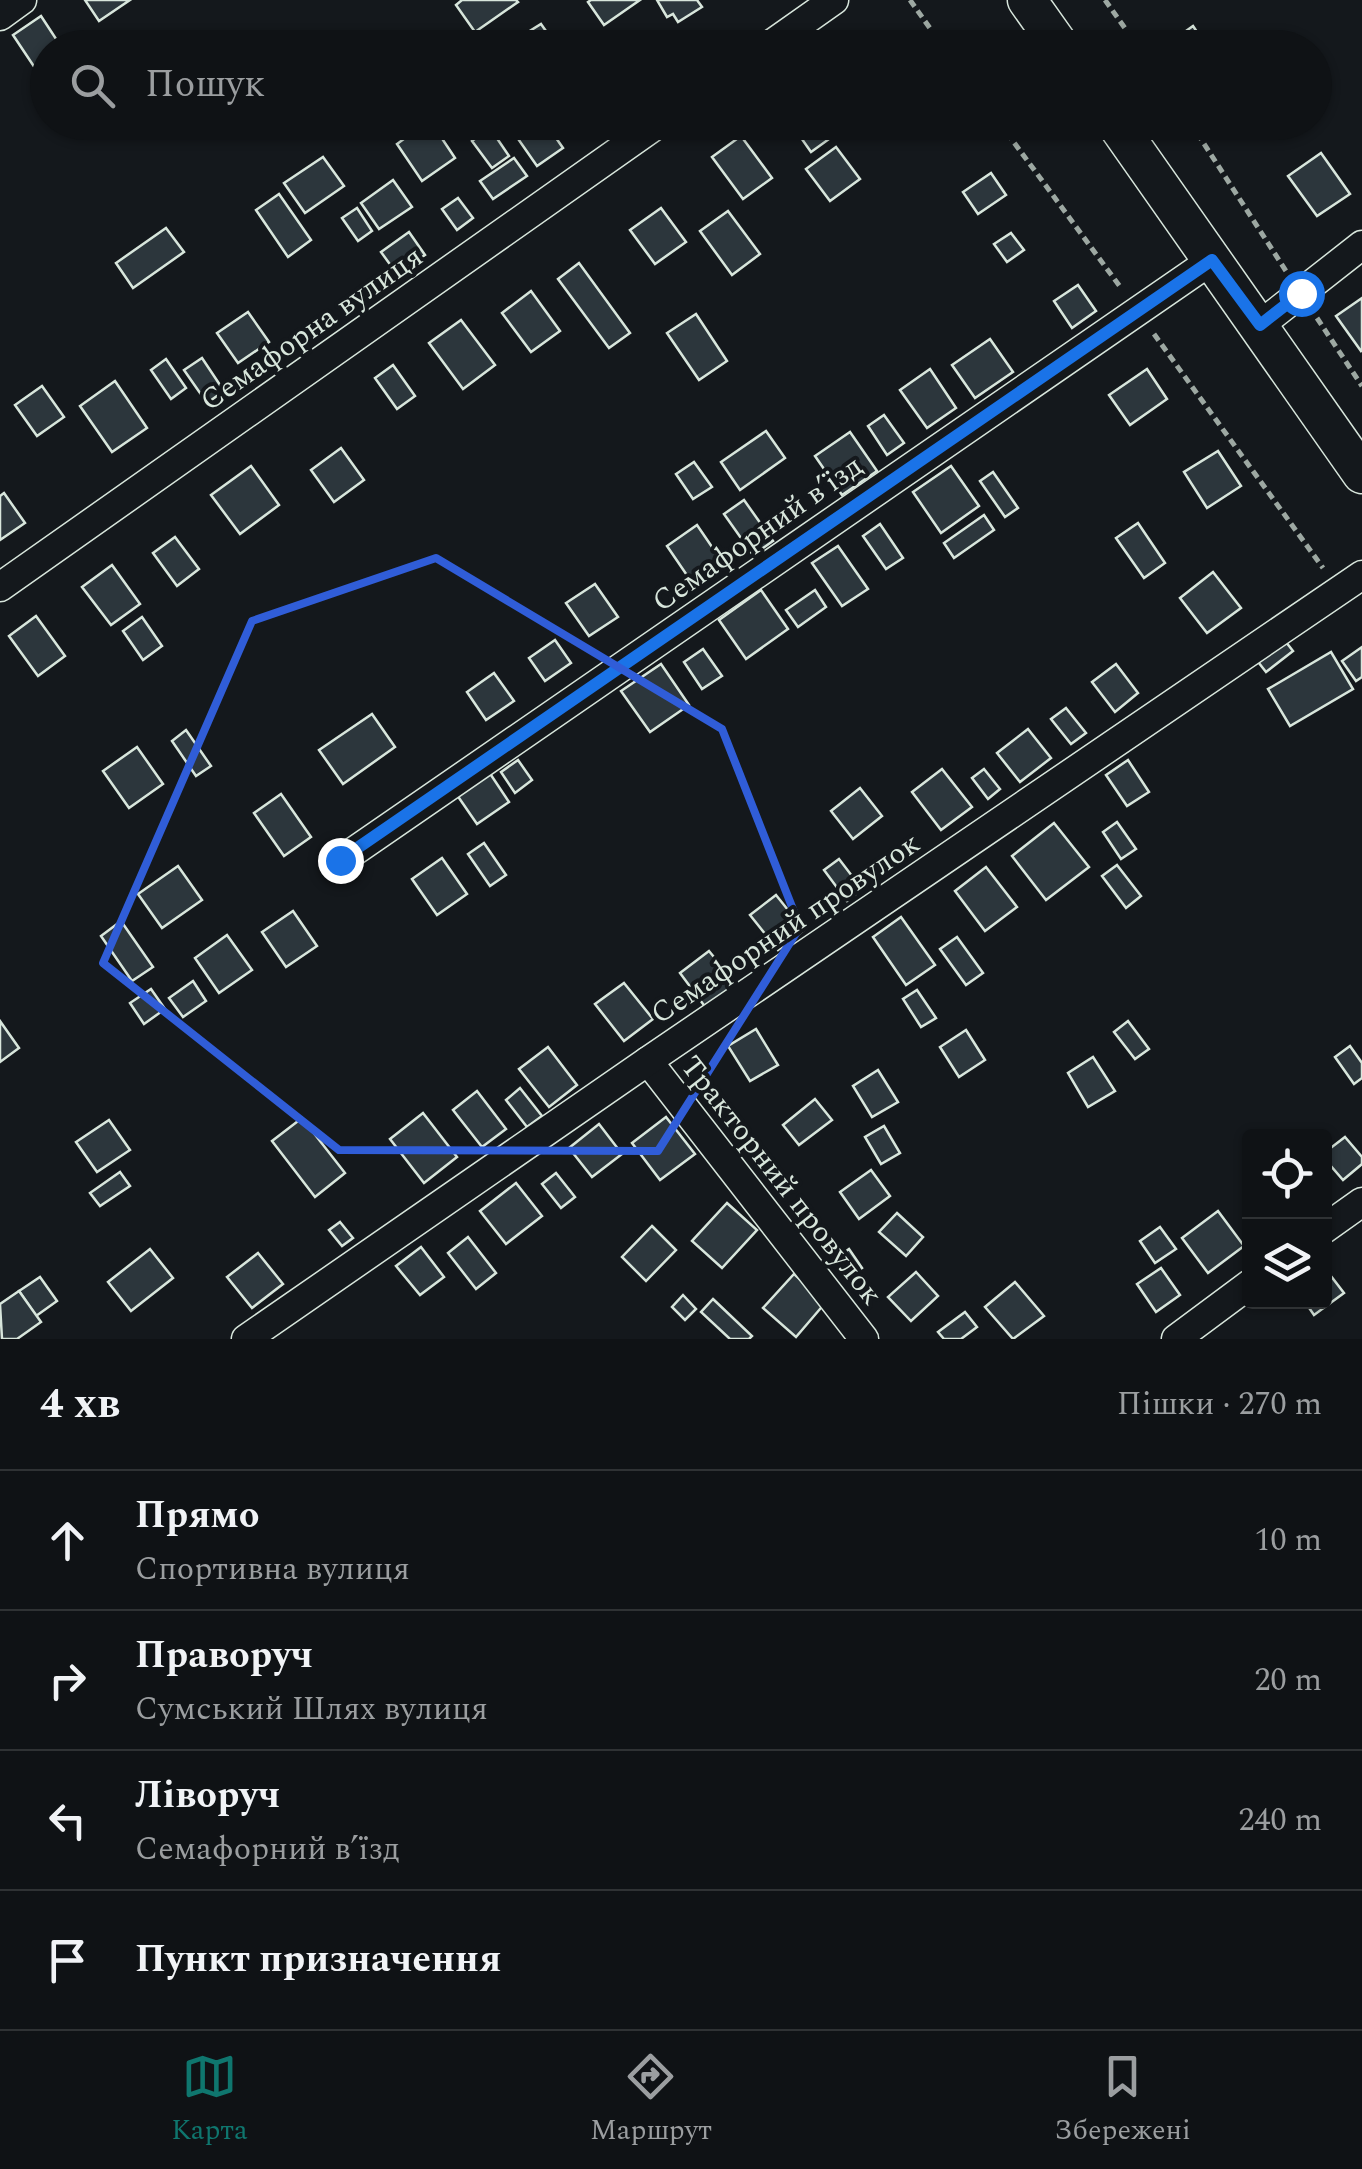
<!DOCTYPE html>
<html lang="uk">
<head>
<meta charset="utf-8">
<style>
  :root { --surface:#0f1215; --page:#181b1e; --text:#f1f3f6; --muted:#9b9ea0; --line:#2f3234; --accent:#0f766e }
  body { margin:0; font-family:Spectral,serif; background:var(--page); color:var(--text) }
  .controls { position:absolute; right:30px; bottom:30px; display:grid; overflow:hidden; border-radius:10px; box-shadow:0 2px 8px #0004 }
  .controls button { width:90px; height:90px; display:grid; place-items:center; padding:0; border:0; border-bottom:2px solid var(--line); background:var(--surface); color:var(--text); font:50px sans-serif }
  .stop { position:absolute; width:30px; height:30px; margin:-22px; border:8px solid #1a73e8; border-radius:50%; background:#fff }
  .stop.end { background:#1a73e8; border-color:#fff; box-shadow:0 2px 10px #0008 }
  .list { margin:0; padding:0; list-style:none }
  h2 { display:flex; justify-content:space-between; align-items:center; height:130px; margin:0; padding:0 40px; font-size:42px }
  h2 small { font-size:32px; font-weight:400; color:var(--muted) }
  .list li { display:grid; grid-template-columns:65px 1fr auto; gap:30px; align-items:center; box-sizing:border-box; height:140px; padding:0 40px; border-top:2px solid var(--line) }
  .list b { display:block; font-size:38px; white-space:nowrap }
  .list p { margin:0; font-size:32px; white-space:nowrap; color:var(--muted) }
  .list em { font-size:32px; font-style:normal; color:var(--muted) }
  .icon { flex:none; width:55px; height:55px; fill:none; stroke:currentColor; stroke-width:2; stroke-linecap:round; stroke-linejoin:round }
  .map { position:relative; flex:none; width:1362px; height:1339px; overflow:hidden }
  .search { position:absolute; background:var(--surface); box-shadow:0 2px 8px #0004; left:30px; right:30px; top:30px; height:110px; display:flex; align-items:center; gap:25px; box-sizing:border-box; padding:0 35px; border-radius:55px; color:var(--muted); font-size:38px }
  .sheet { height:690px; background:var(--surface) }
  nav { display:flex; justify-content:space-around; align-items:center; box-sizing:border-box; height:140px; border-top:2px solid var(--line); background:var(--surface); font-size:28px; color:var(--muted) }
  nav a { display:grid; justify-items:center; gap:5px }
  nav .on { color:var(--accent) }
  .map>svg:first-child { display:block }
  .building { fill:#2c363c; stroke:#d8e6dc; stroke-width:2.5 }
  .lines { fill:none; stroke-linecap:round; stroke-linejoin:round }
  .street-casing { stroke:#d8e6dc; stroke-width:31 }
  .secondary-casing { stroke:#d8e6dc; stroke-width:41 }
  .path { stroke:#9da8a2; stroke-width:5; stroke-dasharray:8 5; stroke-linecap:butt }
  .street { stroke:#14181c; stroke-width:28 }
  .secondary { stroke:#14181c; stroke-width:38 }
  .route { stroke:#1a73e8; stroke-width:12 }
  .marked { fill:none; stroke:#305dd8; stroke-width:8; stroke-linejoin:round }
  .labels { text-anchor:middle; stroke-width:8; stroke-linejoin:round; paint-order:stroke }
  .street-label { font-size:30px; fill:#d8e6dc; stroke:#14181c }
</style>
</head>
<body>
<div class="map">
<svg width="1362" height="1339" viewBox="0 0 1362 1339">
  <rect width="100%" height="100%" fill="#14181c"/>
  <g class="building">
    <path d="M85,0H130L99,21Z"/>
    <path d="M462,0H516L518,2L475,32L456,5Z"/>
    <path d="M591,0H640L604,25L588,2Z"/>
    <path d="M657,0H697L702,7L678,22L673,14L667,17Z"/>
    <path d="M41,16L62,48H48V77L43,80L13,35Z"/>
    <path d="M541,24L558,48H534L525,34Z"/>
    <path d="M1193,26L1208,48H1166L1165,46Z"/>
    <path d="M427,122H431L455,158L422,181L397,144Z"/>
    <path d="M529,122H545L563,148L537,166L514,133Z"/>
    <path d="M790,122H828L836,134L811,152Z"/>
    <path d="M490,128L509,156L492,168L472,141Z"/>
    <path d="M741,136L772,178L743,199L712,157Z"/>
    <path d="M836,147L860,179L830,201L806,169Z"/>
    <path d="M1321,153L1350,194L1317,216L1288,176Z"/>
    <path d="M323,157L344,186L305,213L284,183Z"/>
    <path d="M514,158L527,176L493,199L480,181Z"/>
    <path d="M991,173L1006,195L978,214L963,192Z"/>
    <path d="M393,180L412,207L379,229L361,203Z"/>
    <path d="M279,194L311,240L288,257L256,210Z"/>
    <path d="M458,198L473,218L457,230L442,209Z"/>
    <path d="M357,208L372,231L358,241L342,218Z"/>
    <path d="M661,208L686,242L655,264L630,230Z"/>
    <path d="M728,211L760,254L732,275L700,231Z"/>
    <path d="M166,228L184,252L133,288L116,263Z"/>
    <path d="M409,232L425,255L397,274L381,252Z"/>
    <path d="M1011,233L1024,250L1007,262L994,244Z"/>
    <path d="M579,263L630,333L609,348L558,279Z"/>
    <path d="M1078,285L1096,311L1072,328L1054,301Z"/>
    <path d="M531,291L560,331L531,352L502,313Z"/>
    <path d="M1362,298V350L1361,351L1336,316Z"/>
    <path d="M248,312L269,342L238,363L217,333Z"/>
    <path d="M696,314L727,361L699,380L667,333Z"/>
    <path d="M461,320L495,365L463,389L429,343Z"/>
    <path d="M990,339L1013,372L975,398L952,365Z"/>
    <path d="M202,358L224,391L207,403L184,370Z"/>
    <path d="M166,359L186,388L171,399L151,370Z"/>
    <path d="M393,365L415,396L397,409L375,378Z"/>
    <path d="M930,369L956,408L927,428L900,390Z"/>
    <path d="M1147,369L1167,399L1130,425L1109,395Z"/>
    <path d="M115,381L147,428L112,452L80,406Z"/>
    <path d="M42,386L64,417L37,436L15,405Z"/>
    <path d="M884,415L904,443L887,455L868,426Z"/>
    <path d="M766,431L785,458L740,490L721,462Z"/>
    <path d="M850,432L877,471L842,495L815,456Z"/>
    <path d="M341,448L364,480L334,502L311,470Z"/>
    <path d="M1218,451L1241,486L1207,508L1184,472Z"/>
    <path d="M694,462L712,487L693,499L676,474Z"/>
    <path d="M251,466L279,505L240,534L211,495Z"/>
    <path d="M951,466L979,506L941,533L913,492Z"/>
    <path d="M993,472L1018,508L1005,517L980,481Z"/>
    <path d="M4,493L25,523L0,540V496Z"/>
    <path d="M744,500L773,541L753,555L724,514Z"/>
    <path d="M984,515L994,530L954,558L944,543Z"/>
    <path d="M1138,523L1165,563L1144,578L1116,538Z"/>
    <path d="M880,524L903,558L886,569L863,536Z"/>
    <path d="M697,525L725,566L695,587L667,546Z"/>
    <path d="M175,537L199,569L177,586L153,553Z"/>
    <path d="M838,546L868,589L842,606L812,563Z"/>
    <path d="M112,565L140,604L111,625L82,587Z"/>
    <path d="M1213,572L1241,608L1207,633L1180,598Z"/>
    <path d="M595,584L618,617L589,636L566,603Z"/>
    <path d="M761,590L788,629L746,659L719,620Z"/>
    <path d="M815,590L826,607L798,627L786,610Z"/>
    <path d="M36,616L65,656L38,676L9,636Z"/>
    <path d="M142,617L162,646L143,660L123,631Z"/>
    <path d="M1282,637L1293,651L1266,672L1255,658Z"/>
    <path d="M555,640L571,663L545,681L529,658Z"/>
    <path d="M1362,647V677L1356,681L1342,661Z"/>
    <path d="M703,649L722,676L702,689L684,662Z"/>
    <path d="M1331,652L1353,689L1290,726L1268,689Z"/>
    <path d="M661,664L689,705L650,732L621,691Z"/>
    <path d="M1116,664L1138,693L1115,712L1092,682Z"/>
    <path d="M494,673L514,701L486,720L467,692Z"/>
    <path d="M1066,708L1086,733L1071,744L1051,719Z"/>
    <path d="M372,714L395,747L343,784L319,750Z"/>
    <path d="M1028,729L1051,758L1020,782L997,753Z"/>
    <path d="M186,730L211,766L196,776L172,741Z"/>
    <path d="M137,747L163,784L129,808L103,771Z"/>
    <path d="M518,760L532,780L515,793L501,772Z"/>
    <path d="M1128,760L1149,792L1127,806L1106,775Z"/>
    <path d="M942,769L972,807L941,830L912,792Z"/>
    <path d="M984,769L1000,789L988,799L972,778Z"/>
    <path d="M489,772L509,802L477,824L457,795Z"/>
    <path d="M860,788L882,816L853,839L831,811Z"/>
    <path d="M281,794L311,837L284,856L254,813Z"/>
    <path d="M1117,822L1136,849L1121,859L1103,832Z"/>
    <path d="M1054,823L1089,867L1046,900L1012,856Z"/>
    <path d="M484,843L506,875L490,886L468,854Z"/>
    <path d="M442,858L467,894L437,915L412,879Z"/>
    <path d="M839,859L862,889L847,901L824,870Z"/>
    <path d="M1117,865L1141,896L1126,908L1102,876Z"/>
    <path d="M178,866L202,900L162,928L138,894Z"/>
    <path d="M986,867L1017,907L985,931L955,891Z"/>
    <path d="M776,895L804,930L778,950L750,915Z"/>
    <path d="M293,911L317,946L286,967L262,932Z"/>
    <path d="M901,917L935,965L906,985L873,937Z"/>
    <path d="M121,921L153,967L132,981L101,936Z"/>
    <path d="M227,935L252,970L219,993L195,958Z"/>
    <path d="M957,937L983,973L966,985L940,949Z"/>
    <path d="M709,951L736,984L706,1008L680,973Z"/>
    <path d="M193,981L206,1001L183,1017L169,998Z"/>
    <path d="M624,983L653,1019L624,1041L595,1004Z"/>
    <path d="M151,989L165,1009L144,1024L130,1003Z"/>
    <path d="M917,990L936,1018L921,1027L903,999Z"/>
    <path d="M0,1021L19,1048L0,1062Z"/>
    <path d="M1128,1021L1149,1049L1135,1059L1114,1032Z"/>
    <path d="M756,1029L778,1065L750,1081L728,1046Z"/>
    <path d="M966,1030L985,1060L959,1077L940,1047Z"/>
    <path d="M1350,1046L1362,1063V1078L1354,1084L1335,1057Z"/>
    <path d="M548,1047L577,1085L549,1107L519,1069Z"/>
    <path d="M1093,1057L1115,1091L1088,1107L1068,1073Z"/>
    <path d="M878,1070L898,1102L872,1117L853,1086Z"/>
    <path d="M520,1088L542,1116L527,1127L506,1100Z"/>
    <path d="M477,1091L506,1129L482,1147L453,1110Z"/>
    <path d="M815,1099L832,1120L799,1145L783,1125Z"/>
    <path d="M423,1113L457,1157L424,1183L390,1139Z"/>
    <path d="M666,1117L695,1154L660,1180L632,1143Z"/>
    <path d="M302,1118L345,1173L315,1197L272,1141Z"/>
    <path d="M109,1120L130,1150L97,1172L76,1142Z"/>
    <path d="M599,1124L622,1154L592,1177L569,1148Z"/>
    <path d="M884,1126L900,1153L881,1164L865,1137Z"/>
    <path d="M1345,1137L1362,1157V1164L1343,1180L1324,1158V1153Z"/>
    <path d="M871,1170L890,1196L859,1219L840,1192Z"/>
    <path d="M120,1172L130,1186L100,1206L90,1193Z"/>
    <path d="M556,1173L575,1197L561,1208L542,1184Z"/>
    <path d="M516,1183L542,1216L506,1244L480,1211Z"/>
    <path d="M727,1203L757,1230L722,1268L692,1241Z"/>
    <path d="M1218,1211L1244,1246L1208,1273L1182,1238Z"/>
    <path d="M897,1213L923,1237L906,1256L879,1232Z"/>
    <path d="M340,1222L353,1238L342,1246L329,1230Z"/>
    <path d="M652,1226L676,1250L646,1281L622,1257Z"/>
    <path d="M1160,1227L1176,1249L1155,1263L1140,1241Z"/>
    <path d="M468,1237L496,1273L476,1289L448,1253Z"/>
    <path d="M421,1247L444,1277L420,1295L396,1266Z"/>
    <path d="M150,1249L173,1278L131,1311L108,1282Z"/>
    <path d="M849,1249L862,1268L848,1278L834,1260Z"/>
    <path d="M258,1253L283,1284L252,1308L227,1277Z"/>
    <path d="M1324,1267L1344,1293L1314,1315L1305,1302H1324Z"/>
    <path d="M1161,1268L1180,1295L1156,1312L1137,1284Z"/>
    <path d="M916,1272L938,1296L911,1321L888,1297Z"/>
    <path d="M794,1274L826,1302L796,1337L763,1308Z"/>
    <path d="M40,1277L57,1301L36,1316L19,1291Z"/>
    <path d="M1015,1282L1044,1316L1013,1339L985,1307Z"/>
    <path d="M19,1291L41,1322L17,1339H2L0,1304Z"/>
    <path d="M683,1295L696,1309L685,1320L672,1307Z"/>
    <path d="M713,1299L752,1336L749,1339H730L701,1312Z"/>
    <path d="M965,1312L977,1327L961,1339H944L938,1332Z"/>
  </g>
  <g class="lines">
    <g class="street-casing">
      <g id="street">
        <path d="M0,16L22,0"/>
        <path d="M766,48L834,0"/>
        <path d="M1260,325L1362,245"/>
        <path d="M0,587L660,122"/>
        <path d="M340,861L1212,260"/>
        <path d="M648,1061L864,1339"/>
        <path d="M1324,1229L1362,1202"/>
        <path d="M246,1339L648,1061L1362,575"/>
        <path d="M1176,1339L1250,1284"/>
      </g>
    </g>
    <g class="secondary-casing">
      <g id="secondary">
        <path d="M1027,0L1061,48"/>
        <path d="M1115,122L1362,474"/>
      </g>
    </g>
    <g class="path">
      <path d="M910,0L944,48"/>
      <path d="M1105,0L1139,48"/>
      <path d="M999,122L1121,288"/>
      <path d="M1190,122L1286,271"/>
      <path d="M1317,318L1362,386"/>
      <path d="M1154,334L1323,568"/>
    </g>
    <use href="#street" class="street"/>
    <use href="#secondary" class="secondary"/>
  </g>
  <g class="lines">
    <path class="route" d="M340,860L1212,260L1260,325L1301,293"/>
  </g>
  <path class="marked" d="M436,558L722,729L800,927L658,1151L339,1150L103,963L252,621Z"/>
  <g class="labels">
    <g class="street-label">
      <text transform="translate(311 328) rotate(-35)" y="10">Семафорна вулиця</text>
      <text transform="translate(757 533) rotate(-35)" y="10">Семафорний в’їзд</text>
      <text transform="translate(785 928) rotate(-34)" y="10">Семафорний провулок</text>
      <text transform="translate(782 1180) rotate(52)" y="10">Тракторний провулок</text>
    </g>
  </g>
</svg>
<div class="controls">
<button><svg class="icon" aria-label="locate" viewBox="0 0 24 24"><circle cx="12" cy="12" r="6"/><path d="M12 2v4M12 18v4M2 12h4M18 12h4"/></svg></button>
<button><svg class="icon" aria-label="layers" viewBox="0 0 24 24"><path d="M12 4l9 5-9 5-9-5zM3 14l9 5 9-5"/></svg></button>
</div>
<div class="stop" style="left:1301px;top:293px"></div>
<div class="stop end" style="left:340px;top:860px"></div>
<div class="search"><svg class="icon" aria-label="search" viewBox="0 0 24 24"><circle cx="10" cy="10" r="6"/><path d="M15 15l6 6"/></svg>Пошук</div>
</div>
<section class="sheet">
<h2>4 хв<small>Пішки · 270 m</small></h2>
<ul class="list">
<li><svg class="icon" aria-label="ahead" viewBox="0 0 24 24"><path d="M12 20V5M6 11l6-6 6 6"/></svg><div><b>Прямо</b><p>Спортивна вулиця</p></div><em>10 m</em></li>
<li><svg class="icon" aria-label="right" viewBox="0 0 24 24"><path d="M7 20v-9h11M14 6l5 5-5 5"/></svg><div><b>Праворуч</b><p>Сумський Шлях вулиця</p></div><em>20 m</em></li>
<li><svg class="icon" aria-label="left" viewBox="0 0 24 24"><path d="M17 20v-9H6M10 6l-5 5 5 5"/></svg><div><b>Ліворуч</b><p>Семафорний в’їзд</p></div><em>240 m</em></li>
<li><svg class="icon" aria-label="arrive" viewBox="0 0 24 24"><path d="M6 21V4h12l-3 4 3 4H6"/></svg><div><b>Пункт призначення</b></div></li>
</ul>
</section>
<nav>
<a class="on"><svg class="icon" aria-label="map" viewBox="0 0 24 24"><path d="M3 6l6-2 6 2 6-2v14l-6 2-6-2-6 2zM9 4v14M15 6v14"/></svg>Карта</a>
<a><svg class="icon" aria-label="directions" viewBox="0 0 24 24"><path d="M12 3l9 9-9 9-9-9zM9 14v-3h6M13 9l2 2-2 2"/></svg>Маршрут</a>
<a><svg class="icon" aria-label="saved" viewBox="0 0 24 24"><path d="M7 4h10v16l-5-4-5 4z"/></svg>Збережені</a>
</nav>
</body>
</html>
